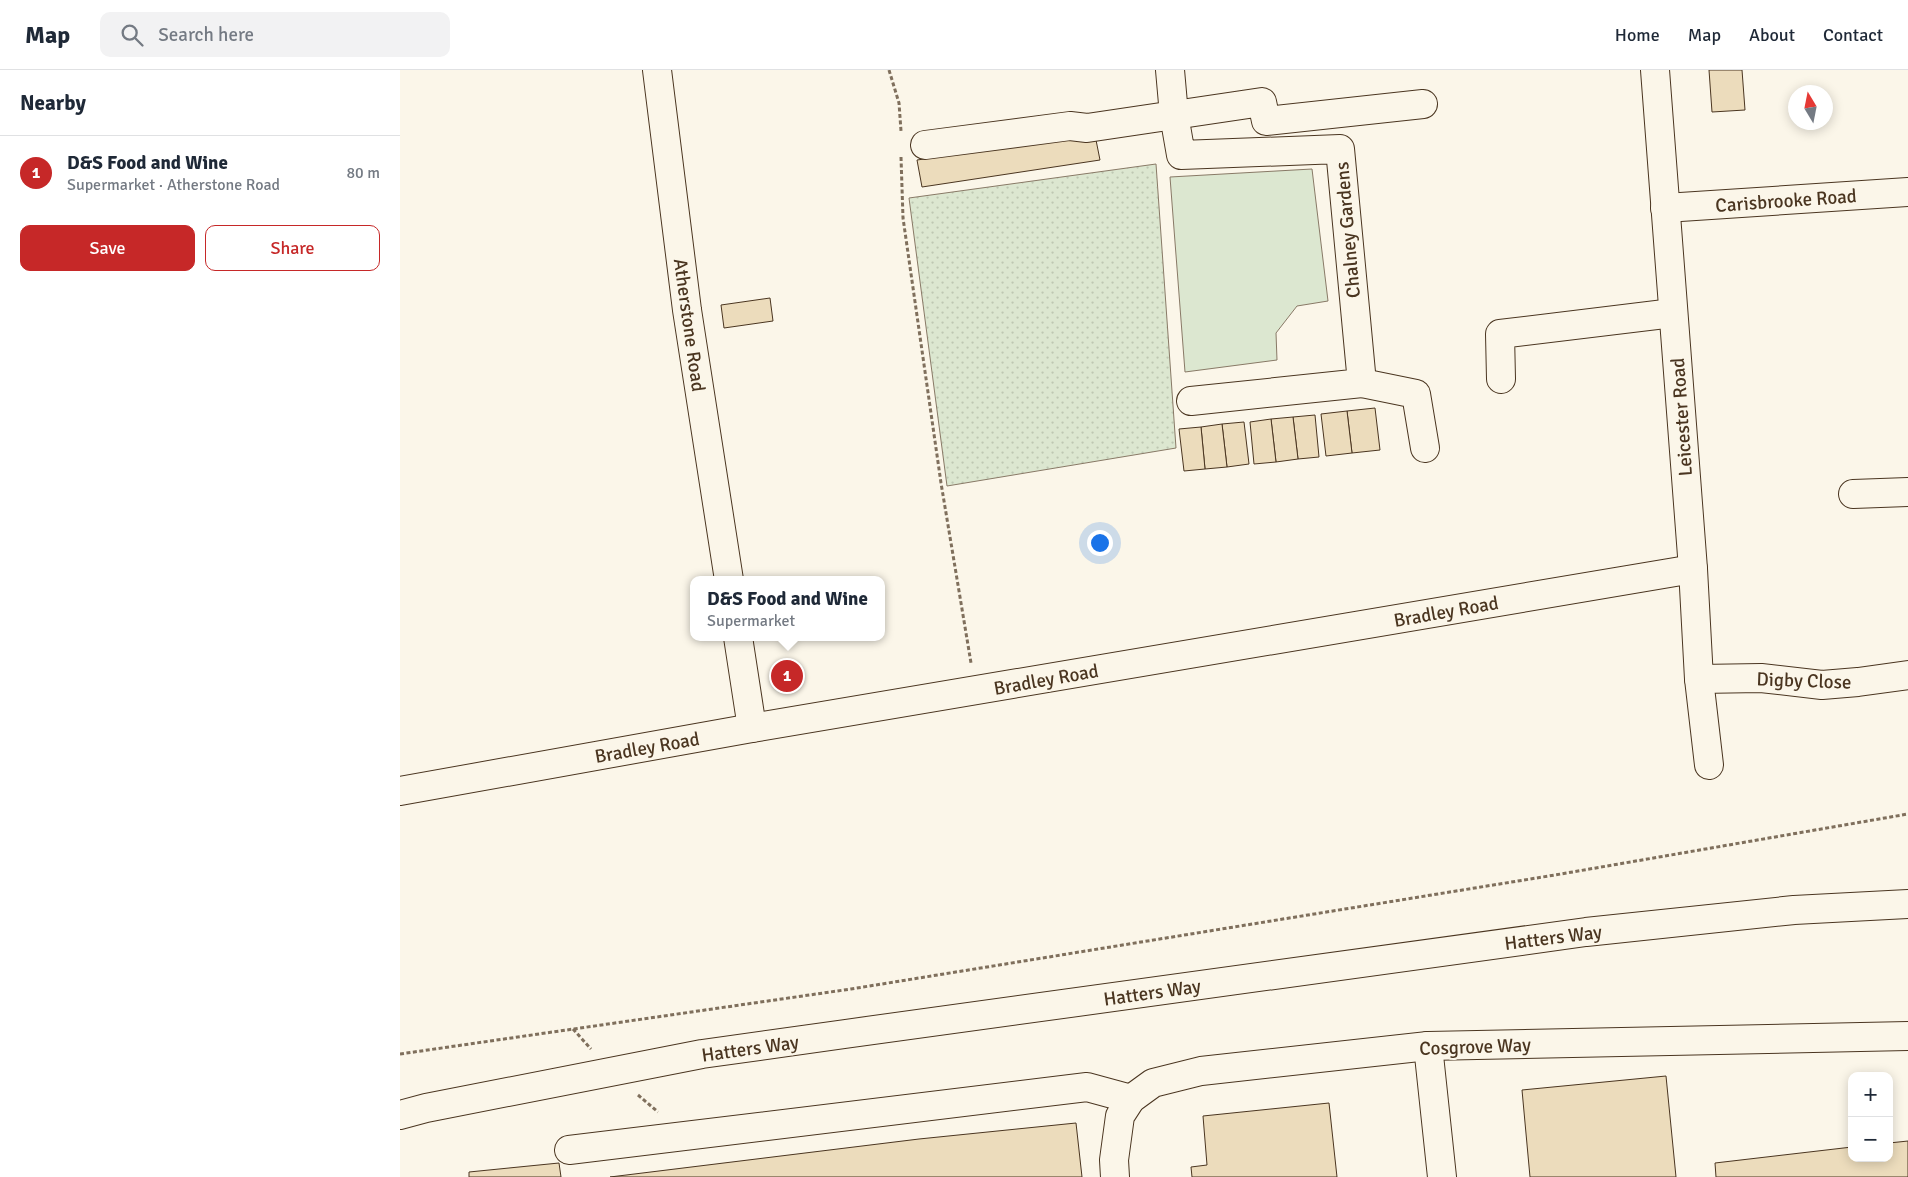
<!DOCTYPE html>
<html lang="en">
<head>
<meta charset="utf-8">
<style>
  :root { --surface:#fff; --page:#f2f2f3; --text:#1f2937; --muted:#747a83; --line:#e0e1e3; --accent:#c62828 }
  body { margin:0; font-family:Signika,sans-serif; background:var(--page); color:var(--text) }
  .controls { position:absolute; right:15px; bottom:15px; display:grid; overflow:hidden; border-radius:10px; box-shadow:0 2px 12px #0003 }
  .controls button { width:45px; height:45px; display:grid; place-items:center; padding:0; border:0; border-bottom:1px solid var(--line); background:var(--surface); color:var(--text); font:25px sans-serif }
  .compass { position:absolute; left:1388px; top:15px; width:45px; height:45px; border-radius:50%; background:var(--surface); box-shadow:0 2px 12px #0003; rotate:350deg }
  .you { position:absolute; left:699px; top:472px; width:18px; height:18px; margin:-12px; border:4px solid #fff; border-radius:50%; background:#1a73e8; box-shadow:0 0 0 8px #1a73e833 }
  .badge { display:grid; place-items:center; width:32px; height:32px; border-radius:50%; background:var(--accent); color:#fff; font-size:16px; font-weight:700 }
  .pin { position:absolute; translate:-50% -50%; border:2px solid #fff; box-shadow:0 1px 5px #0006 }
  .popup { position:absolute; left:290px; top:506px; width:195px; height:65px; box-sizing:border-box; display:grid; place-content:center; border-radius:10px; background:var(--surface); filter:drop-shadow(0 1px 4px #0005); font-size:16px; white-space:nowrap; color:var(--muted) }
  .popup b { font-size:19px; color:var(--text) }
  .popup::after { content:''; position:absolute; left:50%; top:100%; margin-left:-10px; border:10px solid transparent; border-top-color:var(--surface) }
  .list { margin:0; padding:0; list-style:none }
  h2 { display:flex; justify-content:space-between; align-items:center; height:65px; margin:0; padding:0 20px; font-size:21px }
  h2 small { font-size:16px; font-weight:400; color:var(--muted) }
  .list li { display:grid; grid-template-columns:32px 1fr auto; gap:15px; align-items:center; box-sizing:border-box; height:75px; padding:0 20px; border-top:1px solid var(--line) }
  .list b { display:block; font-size:19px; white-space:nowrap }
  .list p { margin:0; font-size:16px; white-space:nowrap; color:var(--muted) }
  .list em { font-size:16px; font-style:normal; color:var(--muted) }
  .actions { display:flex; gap:10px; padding:15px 20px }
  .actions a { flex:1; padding:11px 0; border:1px solid var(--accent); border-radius:10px; text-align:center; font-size:18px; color:var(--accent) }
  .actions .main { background:var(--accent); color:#fff }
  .icon { flex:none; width:28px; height:28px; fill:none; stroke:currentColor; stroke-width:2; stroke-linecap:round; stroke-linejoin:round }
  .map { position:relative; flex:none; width:1508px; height:1107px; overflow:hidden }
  header { display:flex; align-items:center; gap:30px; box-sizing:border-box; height:70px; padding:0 25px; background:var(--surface); border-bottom:1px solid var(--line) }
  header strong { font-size:24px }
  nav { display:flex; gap:28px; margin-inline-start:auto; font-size:18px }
  .search { width:350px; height:45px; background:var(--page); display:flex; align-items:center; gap:12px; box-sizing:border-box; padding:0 18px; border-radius:10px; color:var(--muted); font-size:19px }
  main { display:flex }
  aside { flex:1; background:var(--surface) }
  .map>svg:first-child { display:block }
  .green { fill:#dce7d0; stroke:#887966 }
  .garden { fill:url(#garden-dots); stroke:#887966 }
  .building { fill:#ecdcbc; stroke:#4a3520 }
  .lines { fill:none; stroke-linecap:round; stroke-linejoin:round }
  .minor-casing { stroke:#4a3520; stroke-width:30 }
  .major-casing { stroke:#4a3520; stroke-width:30 }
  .path { stroke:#7f6f5c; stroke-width:3; stroke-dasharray:4 2.5; stroke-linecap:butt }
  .minor { stroke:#fbf6e9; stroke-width:28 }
  .major { stroke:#fbf6e9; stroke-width:28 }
  .labels { text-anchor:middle; stroke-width:4; stroke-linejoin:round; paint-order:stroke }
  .street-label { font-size:19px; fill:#4a3520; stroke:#fbf6e9 }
</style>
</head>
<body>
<header>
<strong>Map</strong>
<div class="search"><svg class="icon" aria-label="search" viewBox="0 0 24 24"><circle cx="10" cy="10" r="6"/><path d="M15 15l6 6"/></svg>Search here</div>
<nav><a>Home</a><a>Map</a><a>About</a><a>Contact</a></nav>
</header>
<main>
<aside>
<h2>Nearby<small></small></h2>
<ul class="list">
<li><span class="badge">1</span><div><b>D&amp;S Food and Wine</b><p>Supermarket · Atherstone Road</p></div><em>80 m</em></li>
</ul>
<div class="actions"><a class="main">Save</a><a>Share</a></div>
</aside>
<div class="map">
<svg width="1508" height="1107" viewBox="0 0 1508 1107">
  <defs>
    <pattern id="garden-dots" width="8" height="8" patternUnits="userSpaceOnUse" patternTransform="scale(1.25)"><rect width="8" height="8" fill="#dce7d0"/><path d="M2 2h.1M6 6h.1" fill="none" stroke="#bec7b2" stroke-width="1.8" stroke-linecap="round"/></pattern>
  </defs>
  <rect width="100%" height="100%" fill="#fbf6e9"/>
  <path class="green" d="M912,99L928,231L897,236L876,263L877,290L785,302L770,107Z"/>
  <path class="garden" d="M756,94L776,378L547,416L509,128Z"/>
  <g class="building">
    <path d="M1309,0H1342L1345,40L1312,42Z"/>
    <path d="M695,65L700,90L522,117L517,90Z"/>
    <path d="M370,228L373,251L324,258L321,235Z"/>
    <path d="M975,338L980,380L952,383L947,341Z"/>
    <path d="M947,341L952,383L926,386L921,344Z"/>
    <path d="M915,345L919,387L898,389L893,347Z"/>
    <path d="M893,347L898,389L876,392L871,349Z"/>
    <path d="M871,349L876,392L854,394L850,352Z"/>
    <path d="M844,352L849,394L827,397L822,354Z"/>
    <path d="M822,354L827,397L805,399L801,357Z"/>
    <path d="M801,357L805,399L784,401L779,359Z"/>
    <path d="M1266,1006L1276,1107H1130L1122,1020Z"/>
    <path d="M929,1033L937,1107H792L791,1097L807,1095L803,1046Z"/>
    <path d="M676,1053L682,1107H210L519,1069Z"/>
    <path d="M1508,1071V1107H1316L1315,1093L1452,1077V1088H1489V1073Z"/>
    <path d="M159,1093L161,1107H69V1102Z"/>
  </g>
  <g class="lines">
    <g class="minor-casing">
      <g id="minor">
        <path d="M257,0L287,240L329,510"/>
        <path d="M770,0L774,45L781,85L940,79L962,313L791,331"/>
        <path d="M1255,0L1293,499L1299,609L1309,695"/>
        <path d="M525,75L670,56L687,58L862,32L866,51L1023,34"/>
        <path d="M1265,138L1508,122"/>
        <path d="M1101,309L1100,264L1273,243"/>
        <path d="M962,313L1016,324L1025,378"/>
        <path d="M1453,424L1508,422"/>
        <path d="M338,567L352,658"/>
        <path d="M1299,609L1361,608L1422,615L1458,612L1508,605"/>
        <path d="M0,721L352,658L1293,499"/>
        <path d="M1028,976L1042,1107"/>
        <path d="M169,1080L687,1017L731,1029"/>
        <path d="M715,1107L714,1090L720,1046L731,1029L753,1013L801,1001L1028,976L1508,966"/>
      </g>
    </g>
    <g class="major-casing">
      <path id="major" d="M0,1045L26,1038L302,984L445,964L1186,862L1394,840L1508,834"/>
    </g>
    <g class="path">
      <path d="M489,0L499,33L501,61"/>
      <path d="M501,87L503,148L541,413L571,593"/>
      <path d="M173,959L191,979"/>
      <path d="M0,984L451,919L1155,805L1508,744"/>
      <path d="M238,1025L258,1042"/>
    </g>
    <use href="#minor" class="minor"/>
    <use href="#major" class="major"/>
  </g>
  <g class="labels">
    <g class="street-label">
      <text transform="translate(1386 130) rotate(-4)" y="7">Carisbrooke Road</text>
      <text transform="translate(947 160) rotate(-95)" y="7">Chalney Gardens</text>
      <text transform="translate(290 255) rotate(82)" y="7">Atherstone Road</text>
      <text transform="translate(1281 347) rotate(-94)" y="7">Leicester Road</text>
      <text transform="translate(1046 541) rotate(-10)" y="7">Bradley Road</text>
      <text transform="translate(646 609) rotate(-10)" y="7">Bradley Road</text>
      <text transform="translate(1404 610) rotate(2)" y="7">Digby Close</text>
      <text transform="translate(247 677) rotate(-10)" y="7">Bradley Road</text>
      <text transform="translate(1153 867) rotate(-7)" y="7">Hatters Way</text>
      <text transform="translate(752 922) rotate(-8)" y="7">Hatters Way</text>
      <text transform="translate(1075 976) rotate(-2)" y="7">Cosgrove Way</text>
      <text transform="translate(350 978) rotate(-8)" y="7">Hatters Way</text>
    </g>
  </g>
</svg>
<div class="controls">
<button>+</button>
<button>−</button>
</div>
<svg class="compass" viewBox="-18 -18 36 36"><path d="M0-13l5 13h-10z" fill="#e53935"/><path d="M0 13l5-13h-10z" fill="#747a83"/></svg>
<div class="you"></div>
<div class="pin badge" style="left:387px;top:606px">1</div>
<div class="popup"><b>D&amp;S Food and Wine</b>Supermarket</div>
</div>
</main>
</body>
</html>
